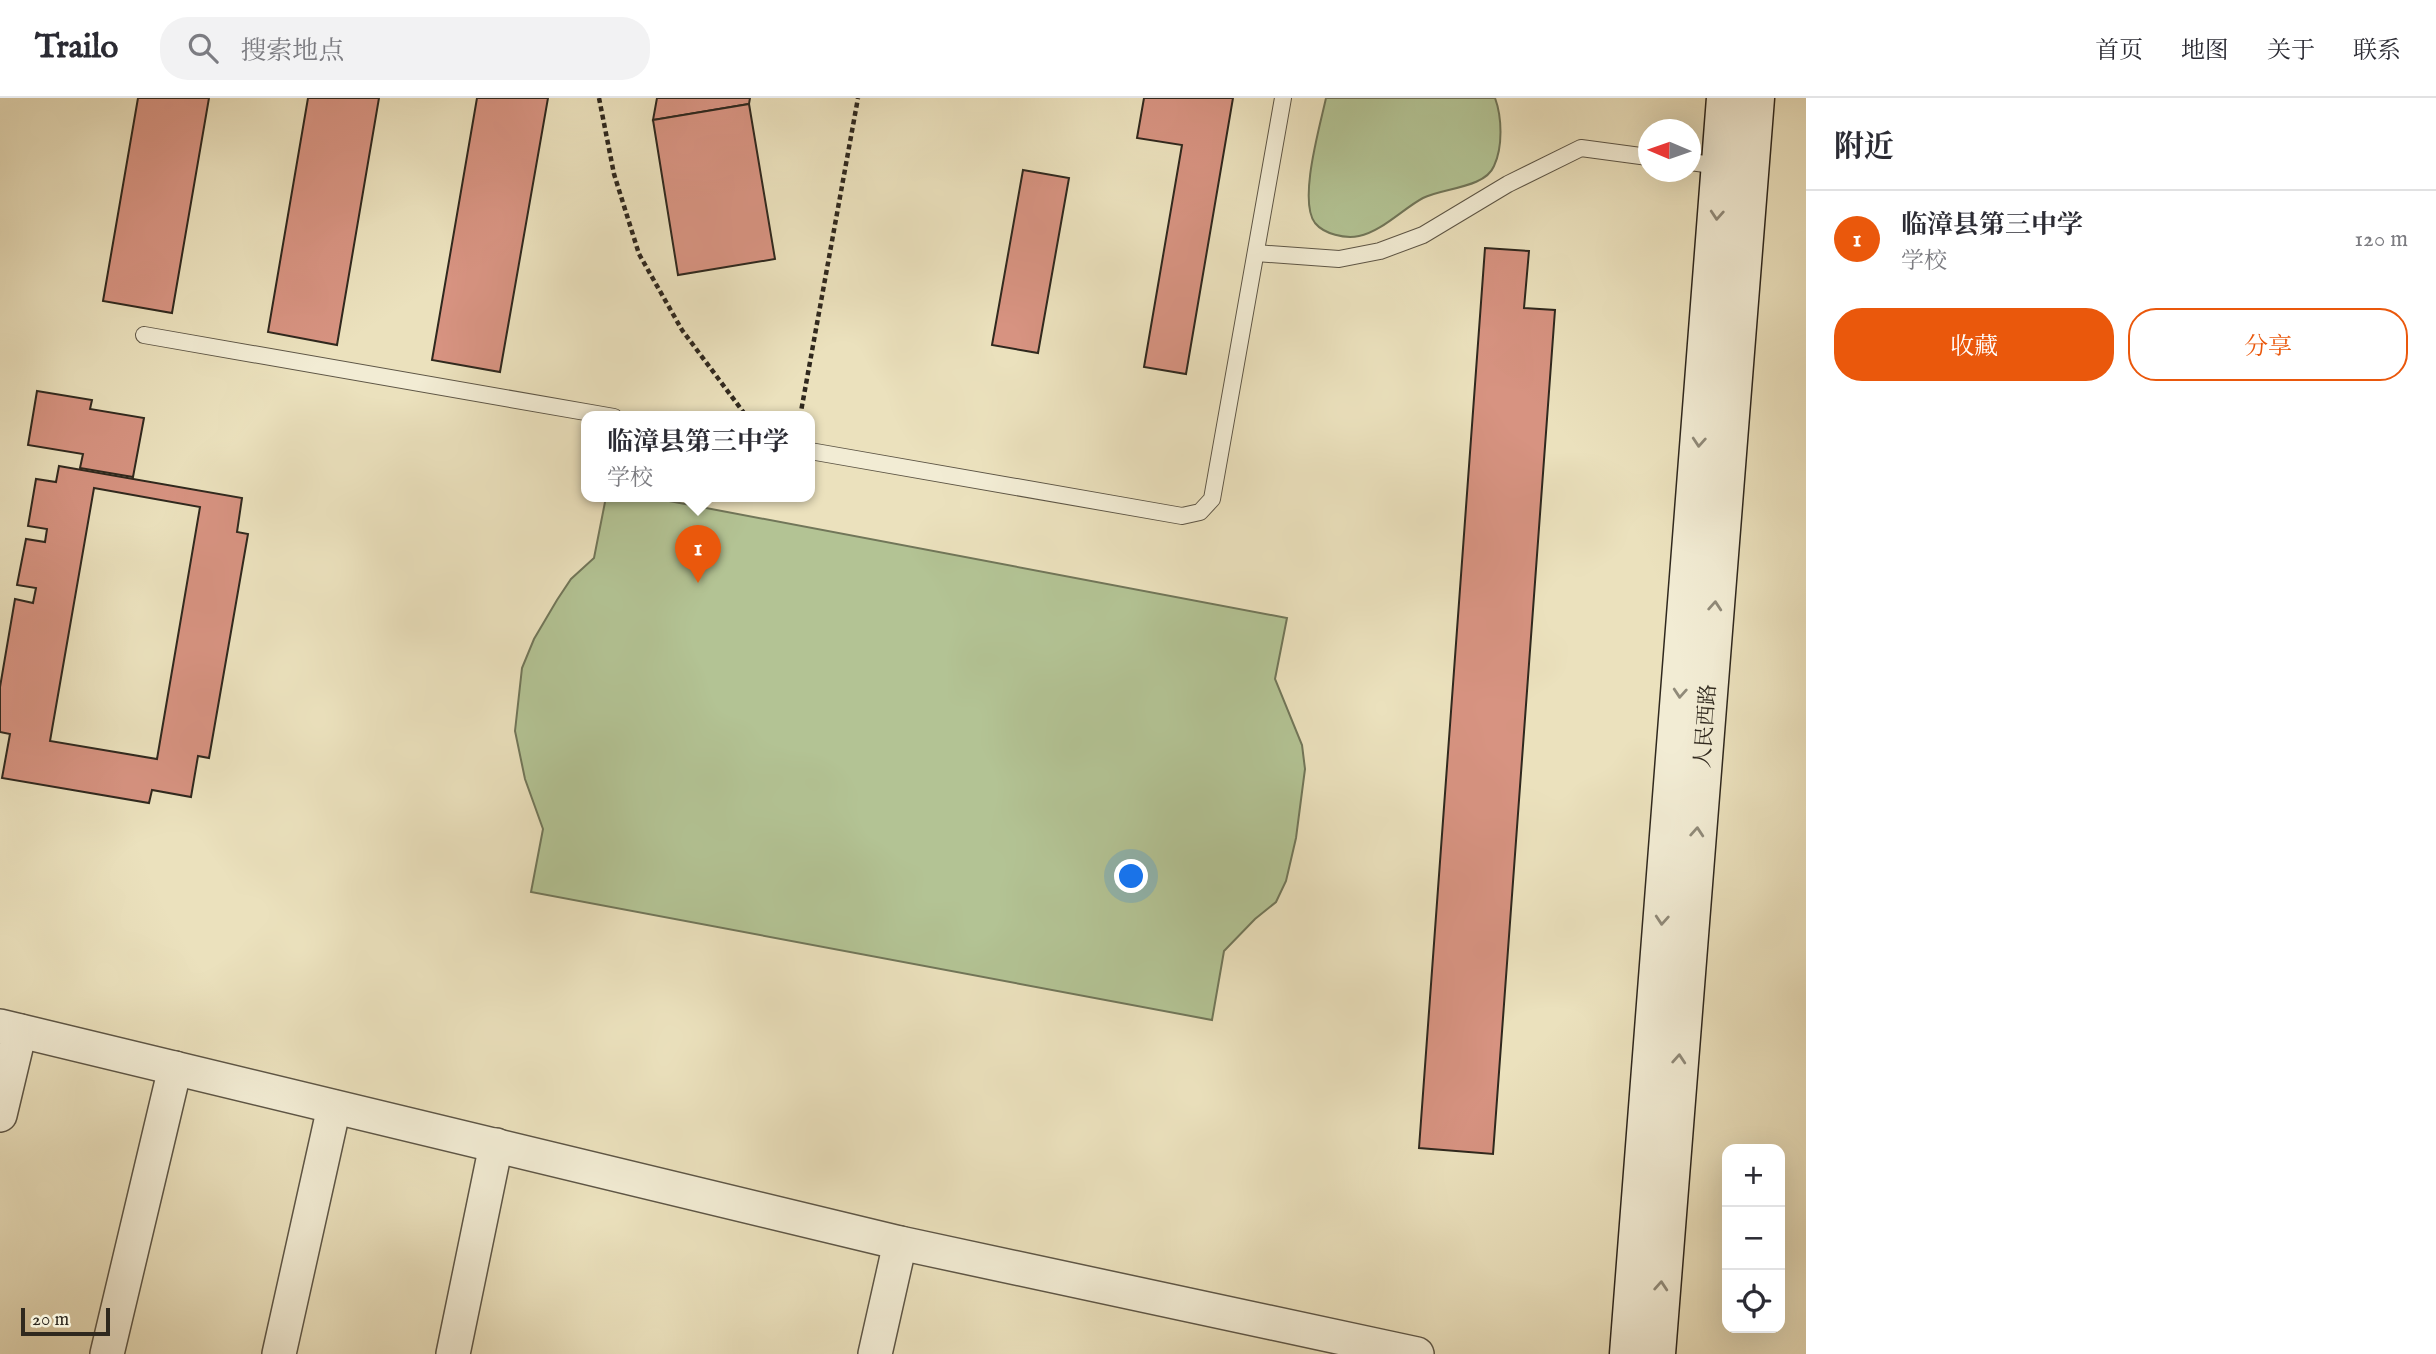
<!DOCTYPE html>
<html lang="zh">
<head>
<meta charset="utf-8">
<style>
  :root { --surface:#fff; --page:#f2f2f3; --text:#2b2b33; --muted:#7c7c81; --line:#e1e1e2; --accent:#ea580c }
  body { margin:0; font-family:"IM FELL English","Noto Serif SC",serif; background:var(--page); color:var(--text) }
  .controls { position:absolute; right:21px; bottom:21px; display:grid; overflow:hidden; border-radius:14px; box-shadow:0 7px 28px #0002 }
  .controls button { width:63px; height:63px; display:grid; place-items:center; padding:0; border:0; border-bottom:2px solid var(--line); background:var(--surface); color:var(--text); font:35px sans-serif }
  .compass { position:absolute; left:1638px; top:21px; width:63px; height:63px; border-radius:50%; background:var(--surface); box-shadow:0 7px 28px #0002; rotate:272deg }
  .scale { position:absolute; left:21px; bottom:18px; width:89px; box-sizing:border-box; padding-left:7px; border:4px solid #2f281e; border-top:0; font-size:19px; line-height:24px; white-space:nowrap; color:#2f281e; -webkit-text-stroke:5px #f2ecd4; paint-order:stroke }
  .you { position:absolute; left:1132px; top:779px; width:24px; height:24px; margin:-18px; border:5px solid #fff; border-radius:50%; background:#1a73e8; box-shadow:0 0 0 10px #1a73e833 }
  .badge { display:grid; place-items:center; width:46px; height:46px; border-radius:50%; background:var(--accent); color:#fff; font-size:23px; font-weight:700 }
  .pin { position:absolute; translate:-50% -58px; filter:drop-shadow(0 2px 4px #0008) }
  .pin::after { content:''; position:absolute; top:37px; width:24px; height:21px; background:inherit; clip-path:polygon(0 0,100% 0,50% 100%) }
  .popup { position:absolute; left:581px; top:313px; width:234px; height:91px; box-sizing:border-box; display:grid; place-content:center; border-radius:14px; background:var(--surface); filter:drop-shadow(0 2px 5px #0005); font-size:23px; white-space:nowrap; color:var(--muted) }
  .popup b { font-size:26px; color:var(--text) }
  .popup::after { content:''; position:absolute; left:50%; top:100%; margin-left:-14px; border:14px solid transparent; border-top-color:var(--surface) }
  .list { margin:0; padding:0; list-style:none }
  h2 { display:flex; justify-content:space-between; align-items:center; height:91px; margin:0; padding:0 28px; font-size:30px }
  h2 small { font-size:23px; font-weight:400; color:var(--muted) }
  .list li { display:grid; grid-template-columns:46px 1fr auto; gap:21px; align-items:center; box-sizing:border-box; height:98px; padding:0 28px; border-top:2px solid var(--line) }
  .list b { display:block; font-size:26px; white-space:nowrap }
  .list p { margin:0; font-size:23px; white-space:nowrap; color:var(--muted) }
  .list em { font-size:23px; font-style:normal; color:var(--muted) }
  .actions { display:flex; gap:14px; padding:21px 28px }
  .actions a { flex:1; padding:16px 0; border:2px solid var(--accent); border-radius:28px; text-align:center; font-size:24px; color:var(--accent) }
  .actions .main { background:var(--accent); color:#fff }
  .icon { flex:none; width:38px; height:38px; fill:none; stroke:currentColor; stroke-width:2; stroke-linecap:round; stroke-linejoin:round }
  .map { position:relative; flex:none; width:1806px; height:1256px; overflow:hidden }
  header { display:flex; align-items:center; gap:42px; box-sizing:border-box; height:98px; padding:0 35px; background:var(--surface); border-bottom:2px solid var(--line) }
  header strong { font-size:33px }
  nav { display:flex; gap:38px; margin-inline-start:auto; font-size:24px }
  .search { width:490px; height:63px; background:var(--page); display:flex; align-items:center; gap:18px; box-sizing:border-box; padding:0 24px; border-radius:28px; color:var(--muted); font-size:26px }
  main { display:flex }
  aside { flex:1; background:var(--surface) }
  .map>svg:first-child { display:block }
  .green { fill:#b3c394; stroke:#717659; stroke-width:2 }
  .building { fill:#d79381; stroke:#2f281e; stroke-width:2; fill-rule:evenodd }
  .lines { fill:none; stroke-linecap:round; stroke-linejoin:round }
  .lane-casing { stroke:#5e5646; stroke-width:18 }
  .street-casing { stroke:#5e5646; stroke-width:36 }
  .secondary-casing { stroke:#2f281e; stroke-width:41 }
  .path { stroke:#2f281e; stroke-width:4.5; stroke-dasharray:5 3.5; stroke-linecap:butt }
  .lane { stroke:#f2ecd4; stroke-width:16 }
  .street { stroke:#f2ecd4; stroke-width:33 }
  .secondary { stroke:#f2ecd4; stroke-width:38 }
  .oneway { stroke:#908a79 }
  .labels { text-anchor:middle; stroke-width:5; stroke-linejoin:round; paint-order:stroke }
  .street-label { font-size:21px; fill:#2f281e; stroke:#f2ecd4 }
</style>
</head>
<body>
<header>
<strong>Trailo</strong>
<div class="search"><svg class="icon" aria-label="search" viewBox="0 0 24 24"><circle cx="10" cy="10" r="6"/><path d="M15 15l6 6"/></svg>搜索地点</div>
<nav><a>首页</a><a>地图</a><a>关于</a><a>联系</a></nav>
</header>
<main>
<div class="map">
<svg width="1806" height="1256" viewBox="0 0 1806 1256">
  <rect width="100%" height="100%" fill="#ebe1bd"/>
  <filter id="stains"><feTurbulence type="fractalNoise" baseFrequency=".00286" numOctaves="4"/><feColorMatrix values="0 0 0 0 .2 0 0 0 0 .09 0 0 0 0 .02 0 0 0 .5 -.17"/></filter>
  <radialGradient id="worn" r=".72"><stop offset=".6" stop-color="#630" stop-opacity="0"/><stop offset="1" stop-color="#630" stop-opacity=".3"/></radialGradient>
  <g class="green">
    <path d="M1326,0H1495C1502,19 1503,49 1494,68C1485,90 1443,90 1423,100C1404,110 1381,134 1359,138C1345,141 1324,136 1315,125C1298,103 1320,28 1326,0Z"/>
    <path d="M606,399H648L1287,520L1275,581L1302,647L1305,671L1296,740L1286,783L1276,804L1255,821L1224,853L1212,922L531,794L543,731L525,681L515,633L522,570L534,541L557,502L571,481L594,460Z"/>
  </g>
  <g class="building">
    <path d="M138,0H209L172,215L103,203Z"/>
    <path d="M308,0H379L337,247L268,234Z"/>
    <path d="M477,0H548L500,274L432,262Z"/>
    <path d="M657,0H750L749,6L653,22Z"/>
    <path d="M1144,0H1233L1186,276L1144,269L1182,47L1137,40Z"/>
    <path d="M749,6L775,161L678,177L653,22Z"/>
    <path d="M1023,72L1069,80L1038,255L992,247Z"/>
    <path d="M1485,150L1529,153L1524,210L1555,212L1493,1056L1419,1050Z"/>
    <path d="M37,293L92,302L90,311L144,320L133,379L80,370L83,356L28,347Z"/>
    <path d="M59,368L242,400L237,434L248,436L209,660L198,658L191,699L152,692L149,705L2,680L10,636L0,634V589L15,501L33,505L36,490L17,487L26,441L45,444L47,431L28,428L36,381L56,384ZM94,390L200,409L157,661L50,643Z"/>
  </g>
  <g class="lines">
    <g class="lane-casing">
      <g id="lane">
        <path d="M1690,64L1720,68"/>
        <path d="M1256,155L1339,161L1380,153L1423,137L1508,86L1581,50L1648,59"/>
        <path d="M144,237L614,319"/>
        <path d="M810,353L1182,418L1200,414L1212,401L1283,0"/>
      </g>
    </g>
    <g class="street-casing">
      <g id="street">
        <path d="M0,928L900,1145L1417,1256"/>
        <path d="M0,1017L20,933"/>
        <path d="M107,1256L175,970"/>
        <path d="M279,1256L334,1009"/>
        <path d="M453,1256L496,1047"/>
        <path d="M875,1256L900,1145"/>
      </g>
    </g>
    <g class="secondary-casing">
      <g id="secondary">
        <path d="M1629,1256L1726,0"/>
        <path d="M1656,1256L1755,0"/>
      </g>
    </g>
    <g class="path">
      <path d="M599,0L614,76L639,156L682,232L747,319"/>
      <path d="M800,319L858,0"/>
    </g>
    <use href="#lane" class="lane"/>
    <use href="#street" class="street"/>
    <use href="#secondary" class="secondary"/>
  </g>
  <defs><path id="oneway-chevron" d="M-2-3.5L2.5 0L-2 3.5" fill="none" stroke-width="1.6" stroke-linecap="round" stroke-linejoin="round" transform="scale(1.75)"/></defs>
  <g class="oneway">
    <use href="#oneway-chevron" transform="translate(1717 117) rotate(94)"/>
    <use href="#oneway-chevron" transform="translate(1699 344) rotate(94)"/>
    <use href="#oneway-chevron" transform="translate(1715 508) rotate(-86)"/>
    <use href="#oneway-chevron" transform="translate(1680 595) rotate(94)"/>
    <use href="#oneway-chevron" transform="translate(1697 734) rotate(-86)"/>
    <use href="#oneway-chevron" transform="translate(1662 822) rotate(94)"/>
    <use href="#oneway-chevron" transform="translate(1679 961) rotate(-86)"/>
    <use href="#oneway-chevron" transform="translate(1661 1188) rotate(-86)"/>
  </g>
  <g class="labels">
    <g class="street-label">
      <text transform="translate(1705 628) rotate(-86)" y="7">人民西路</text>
    </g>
  </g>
  <rect width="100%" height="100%" filter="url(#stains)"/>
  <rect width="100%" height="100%" fill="url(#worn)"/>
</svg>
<div class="controls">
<button>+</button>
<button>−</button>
<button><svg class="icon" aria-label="locate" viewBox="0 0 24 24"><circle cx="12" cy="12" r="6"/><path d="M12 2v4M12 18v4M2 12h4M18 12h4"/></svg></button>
</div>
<svg class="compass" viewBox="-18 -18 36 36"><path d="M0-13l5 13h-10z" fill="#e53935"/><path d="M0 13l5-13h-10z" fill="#7c7c81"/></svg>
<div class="scale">20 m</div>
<div class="you"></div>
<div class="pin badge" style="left:698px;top:485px">1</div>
<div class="popup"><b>临漳县第三中学</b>学校</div>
</div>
<aside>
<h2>附近<small></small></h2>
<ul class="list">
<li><span class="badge">1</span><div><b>临漳县第三中学</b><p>学校</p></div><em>120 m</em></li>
</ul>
<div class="actions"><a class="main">收藏</a><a>分享</a></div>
</aside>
</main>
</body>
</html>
